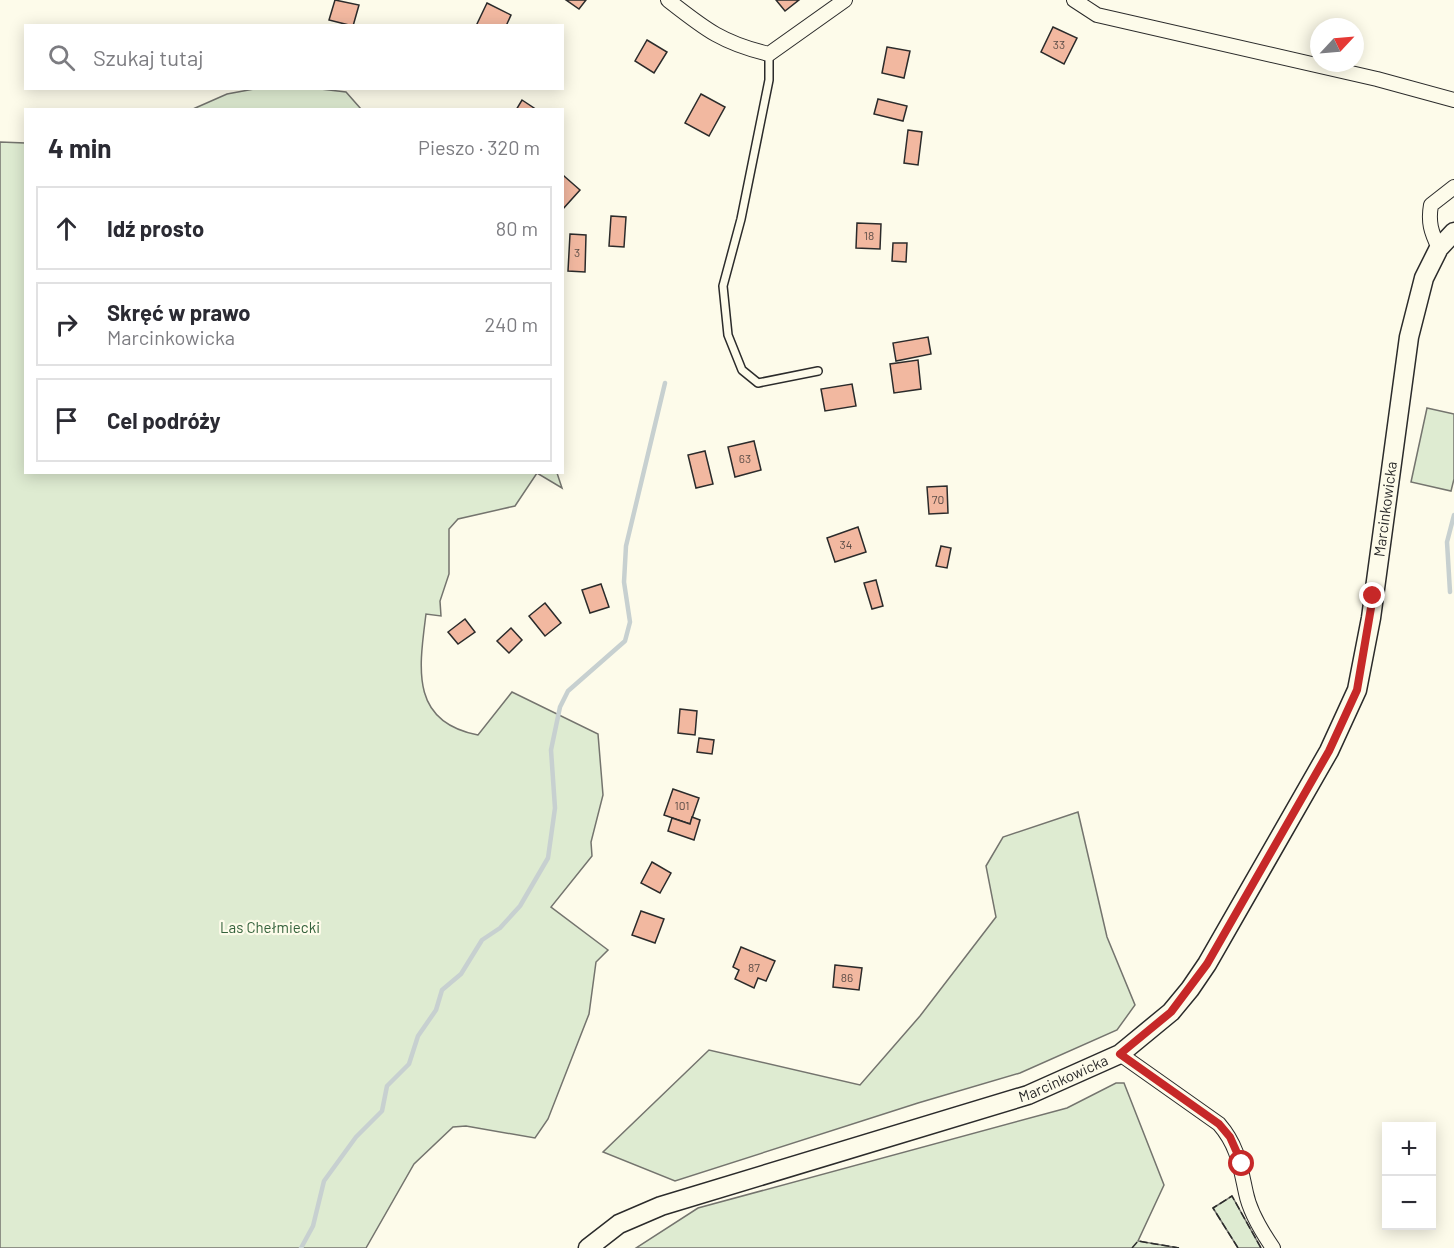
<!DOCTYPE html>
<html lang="pl">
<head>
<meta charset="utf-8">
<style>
  :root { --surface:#fff; --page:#f7f7f7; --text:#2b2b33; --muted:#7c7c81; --line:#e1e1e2 }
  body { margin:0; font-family:Barlow,sans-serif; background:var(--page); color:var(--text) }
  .controls { position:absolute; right:18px; bottom:18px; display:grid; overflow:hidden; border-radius:0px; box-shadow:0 3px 15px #0003 }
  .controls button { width:54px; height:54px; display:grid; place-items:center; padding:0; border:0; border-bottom:2px solid var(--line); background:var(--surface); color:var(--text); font:30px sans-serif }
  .compass { position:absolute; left:1310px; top:18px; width:54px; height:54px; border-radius:50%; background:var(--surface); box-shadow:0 3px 15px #0003; rotate:64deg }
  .stop { position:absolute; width:18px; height:18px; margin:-14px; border:4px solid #c62828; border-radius:50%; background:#fff }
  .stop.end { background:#c62828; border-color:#fff; box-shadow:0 2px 6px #0008 }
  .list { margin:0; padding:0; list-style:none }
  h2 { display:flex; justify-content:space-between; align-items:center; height:78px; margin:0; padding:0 24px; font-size:26px }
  h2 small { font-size:20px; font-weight:400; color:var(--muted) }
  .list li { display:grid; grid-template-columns:39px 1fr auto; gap:18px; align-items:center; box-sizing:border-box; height:84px; margin:0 12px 12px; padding:0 12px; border:2px solid var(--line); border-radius:0px }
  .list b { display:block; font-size:22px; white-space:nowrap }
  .list p { margin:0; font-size:20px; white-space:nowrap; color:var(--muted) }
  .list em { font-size:20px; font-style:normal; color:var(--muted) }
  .icon { flex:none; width:33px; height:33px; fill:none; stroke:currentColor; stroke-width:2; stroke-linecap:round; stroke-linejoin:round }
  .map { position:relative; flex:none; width:1454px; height:1248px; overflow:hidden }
  .search { position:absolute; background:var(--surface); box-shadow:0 3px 15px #0003; left:24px; top:24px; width:540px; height:66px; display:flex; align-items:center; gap:15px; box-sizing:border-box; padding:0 21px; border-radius:0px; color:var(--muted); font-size:22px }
  .panel { position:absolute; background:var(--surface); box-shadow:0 3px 15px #0003; left:24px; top:108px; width:540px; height:366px; border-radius:0px }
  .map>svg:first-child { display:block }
  .green { fill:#deebd1; stroke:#74746e; stroke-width:1.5 }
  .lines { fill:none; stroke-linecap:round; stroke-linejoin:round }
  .stream { stroke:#c7d0d0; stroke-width:4.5 }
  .building { fill:#f2b8a0; stroke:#2b2b2b; stroke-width:1.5 }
  .lane-casing { stroke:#2b2b2b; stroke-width:10 }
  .street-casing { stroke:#2b2b2b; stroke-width:16 }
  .secondary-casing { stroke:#2b2b2b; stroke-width:21 }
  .lane { stroke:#fdfbea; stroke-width:7 }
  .street { stroke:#fdfbea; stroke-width:14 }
  .secondary { stroke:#fdfbea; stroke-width:18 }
  .fence { stroke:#2b2b2b; stroke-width:1.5; stroke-dasharray:8 3; stroke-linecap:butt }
  .route { stroke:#c62828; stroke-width:8 }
  .labels { text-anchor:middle; stroke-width:4.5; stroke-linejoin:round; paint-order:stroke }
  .number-label { font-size:12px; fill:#5d4e48 }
  .street-label { font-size:15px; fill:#2b2b2b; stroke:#fdfbea }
  .park-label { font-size:15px; fill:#34623c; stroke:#fdfbea }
</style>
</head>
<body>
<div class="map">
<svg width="1454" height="1248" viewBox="0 0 1454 1248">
  <rect width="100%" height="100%" fill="#fdfbea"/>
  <g class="green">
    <path d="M254,89L312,88L346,92L361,109H193L227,94Z"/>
    <path d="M0,142L25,143L26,472L557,473L562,488L537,473L515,506L458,519L449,529V574L440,601L441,616L426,614C419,669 410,722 478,735L512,692L598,734L603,795L591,842L592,856L551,907L608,950L596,962L589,1014L548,1119L535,1138L466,1126L453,1127L414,1164L366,1248H0Z"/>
    <path d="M1427,408L1454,414V479L1451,491L1411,482Z"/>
    <path d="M1078,812L1107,937L1135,1005L1117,1030L1020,1073L918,1103L675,1181L603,1152L709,1050L860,1085L920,1016L996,917L986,866L1003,837Z"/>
    <path d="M1116,1083H1124L1164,1185L1138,1241L1179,1248H636L698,1208L1067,1108Z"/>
    <path d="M1232,1196L1261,1248H1238L1213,1208Z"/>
  </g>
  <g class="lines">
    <g class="stream">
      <path d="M1450,592L1447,542L1454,515"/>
      <path d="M301,1248L313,1226L324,1181L356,1137L382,1111L387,1086L409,1064L418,1036L436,1010L442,990L461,974L482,940L500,928L520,906L548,858L555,808L551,750L560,707L568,691L625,641L630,622L624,582L626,546L665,383"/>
    </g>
  </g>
  <g class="building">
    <path d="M335,0L359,5L353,26L329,20Z"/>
    <path d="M566,0H586L579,9Z"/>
    <path d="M776,0H799L785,11Z"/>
    <path d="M487,3L511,15L506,26H476Z"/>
    <path d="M1053,27L1077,38L1064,64L1041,52Z"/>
    <path d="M647,40L667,52L654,73L635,61Z"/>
    <path d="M887,47L910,51L904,78L882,73Z"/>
    <path d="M701,94L725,107L709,136L685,123Z"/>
    <path d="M878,99L907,106L903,121L874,114Z"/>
    <path d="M522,100L537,110H516Z"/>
    <path d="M908,130L922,132L918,165L904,163Z"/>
    <path d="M564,176L580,190L562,210V177Z"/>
    <path d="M611,216L626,217L624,247L609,246Z"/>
    <path d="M857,223L881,224L880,249L856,248Z"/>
    <path d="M570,234L586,235L585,272L568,271Z"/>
    <path d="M893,243H907L906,262L892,261Z"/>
    <path d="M928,337L931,354L896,361L893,343Z"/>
    <path d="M918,360L921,389L894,393L890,364Z"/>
    <path d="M852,384L856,406L825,411L821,389Z"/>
    <path d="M754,441L761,470L735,477L728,447Z"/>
    <path d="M705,451L713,484L696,488L688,455Z"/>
    <path d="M947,486L948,513L929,514L927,487Z"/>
    <path d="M858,527L866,552L835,562L827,538Z"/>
    <path d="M941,546L951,548L947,568L936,566Z"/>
    <path d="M876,580L883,606L872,609L864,583Z"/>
    <path d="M601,584L609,607L590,613L582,590Z"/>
    <path d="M545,603L561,623L545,636L529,616Z"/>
    <path d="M465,619L475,632L458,644L448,632Z"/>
    <path d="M511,628L522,640L509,653L497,641Z"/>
    <path d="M680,709L697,711L695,735L678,733Z"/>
    <path d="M699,738L714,740L712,754L697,752Z"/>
    <path d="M673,789L699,798L690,824L664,815Z"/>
    <path d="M692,817L700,820L694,840L668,831L672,818L690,824Z"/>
    <path d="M652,862L671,873L660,893L641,883Z"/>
    <path d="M641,911L664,919L655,943L632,935Z"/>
    <path d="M741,947L775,961L766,981L758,978L754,988L735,979L739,970L733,967Z"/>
    <path d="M835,965L862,968L859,990L833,987Z"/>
  </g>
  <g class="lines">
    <g class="lane-casing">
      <path id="lane" d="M769,54V80L741,219L723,286L728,335L742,370L758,383L818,371"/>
    </g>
    <g class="street-casing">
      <g id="street">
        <path d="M668,0C705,29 722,43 769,54L845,0"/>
        <path d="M1074,0L1097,15L1377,79L1454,100"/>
        <path d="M1439,248C1431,232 1428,222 1431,205L1454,187"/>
        <path d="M1120,1054L1219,1124C1238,1146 1240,1166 1246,1193C1250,1213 1262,1232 1273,1248"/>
      </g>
    </g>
    <g class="secondary-casing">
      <g id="secondary">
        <path id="s1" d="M588,1248L619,1224L661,1206L1028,1095L1120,1054L1171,1012L1190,989L1207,964L1329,751L1357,690L1371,618L1409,337L1424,278L1439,248L1454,232"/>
      </g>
    </g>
    <use href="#lane" class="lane"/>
    <use href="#street" class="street"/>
    <use href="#secondary" class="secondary"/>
    <g class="fence">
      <path d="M1132,1248L1138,1241L1179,1248"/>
      <path d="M1238,1248L1213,1208L1232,1196L1261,1248"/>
    </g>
  </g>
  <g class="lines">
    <path class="route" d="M1242,1164L1230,1137L1219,1124L1120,1054L1171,1012L1207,964L1329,751L1357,690L1373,596"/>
  </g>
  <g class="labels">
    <g class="number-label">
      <text x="1059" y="49">33</text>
      <text x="869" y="240">18</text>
      <text x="577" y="257">3</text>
      <text x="745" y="463">63</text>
      <text x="938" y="504">70</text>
      <text x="846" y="549">34</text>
      <text x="682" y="810">101</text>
      <text x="754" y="972">87</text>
      <text x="847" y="982">86</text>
    </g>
    <g class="street-label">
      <text dy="5" stroke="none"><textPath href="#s1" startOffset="1191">Marcinkowicka</textPath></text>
      <text dy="5" stroke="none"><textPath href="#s1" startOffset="507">Marcinkowicka</textPath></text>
    </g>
    <g class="park-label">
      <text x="270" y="933">Las Chełmiecki</text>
    </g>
  </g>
</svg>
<div class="controls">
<button>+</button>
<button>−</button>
</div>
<svg class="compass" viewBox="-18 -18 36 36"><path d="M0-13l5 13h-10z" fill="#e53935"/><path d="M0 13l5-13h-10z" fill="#7c7c81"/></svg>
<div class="stop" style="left:1242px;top:1164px"></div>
<div class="stop end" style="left:1373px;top:596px"></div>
<div class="search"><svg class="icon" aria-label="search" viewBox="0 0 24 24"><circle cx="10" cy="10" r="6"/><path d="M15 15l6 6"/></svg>Szukaj tutaj</div>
<section class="panel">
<h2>4 min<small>Pieszo · 320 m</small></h2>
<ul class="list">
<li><svg class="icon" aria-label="ahead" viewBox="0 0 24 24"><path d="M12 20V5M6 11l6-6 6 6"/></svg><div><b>Idź prosto</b></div><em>80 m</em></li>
<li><svg class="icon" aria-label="right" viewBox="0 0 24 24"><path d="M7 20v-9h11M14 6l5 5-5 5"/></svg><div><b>Skręć w prawo</b><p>Marcinkowicka</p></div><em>240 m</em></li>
<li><svg class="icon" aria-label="arrive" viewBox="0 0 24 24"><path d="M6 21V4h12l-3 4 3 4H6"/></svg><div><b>Cel podróży</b></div></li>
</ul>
</section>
</div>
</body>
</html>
